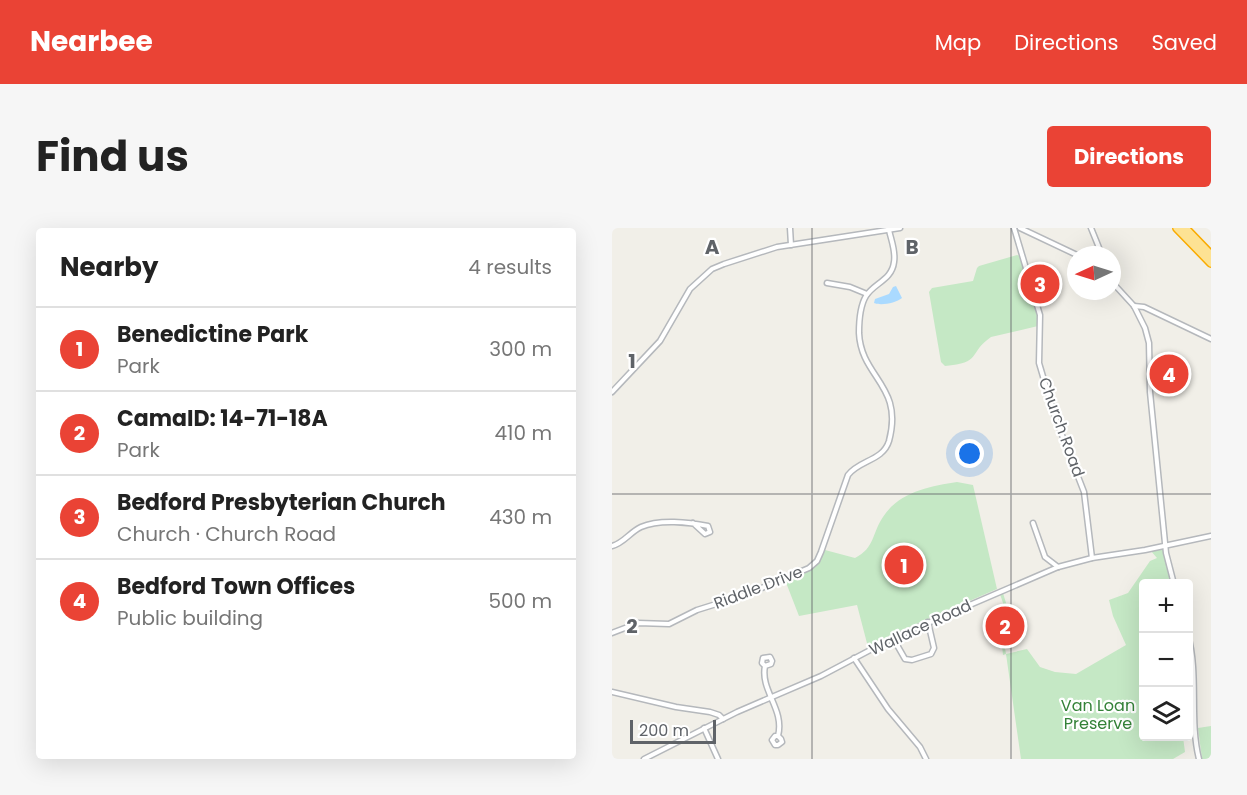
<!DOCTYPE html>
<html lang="en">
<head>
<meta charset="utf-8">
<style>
  :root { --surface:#fff; --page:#f6f6f6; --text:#222; --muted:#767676; --line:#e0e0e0; --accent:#ea4335 }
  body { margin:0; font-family:Poppins,sans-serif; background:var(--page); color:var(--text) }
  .controls { position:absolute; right:18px; bottom:18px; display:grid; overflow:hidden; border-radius:6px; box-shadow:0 6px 24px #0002 }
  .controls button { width:54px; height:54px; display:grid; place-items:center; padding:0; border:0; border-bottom:2px solid var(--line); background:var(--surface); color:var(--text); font:30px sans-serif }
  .compass { position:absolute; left:455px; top:18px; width:54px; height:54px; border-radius:50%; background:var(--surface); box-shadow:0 6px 24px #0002; rotate:266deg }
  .scale { position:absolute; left:18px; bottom:15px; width:86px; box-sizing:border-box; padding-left:6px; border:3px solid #5f6368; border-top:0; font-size:16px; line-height:21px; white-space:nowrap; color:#5f6368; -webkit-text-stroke:4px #fff; paint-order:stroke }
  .you { position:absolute; left:358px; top:226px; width:21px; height:21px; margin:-15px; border:4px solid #fff; border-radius:50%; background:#1a73e8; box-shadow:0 0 0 9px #1a73e833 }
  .badge { display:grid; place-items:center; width:39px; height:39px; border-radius:50%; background:var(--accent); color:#fff; font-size:20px; font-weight:700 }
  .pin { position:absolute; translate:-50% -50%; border:3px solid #fff; box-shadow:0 2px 6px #0006 }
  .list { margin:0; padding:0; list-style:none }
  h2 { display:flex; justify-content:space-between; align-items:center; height:78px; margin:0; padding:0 24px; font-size:26px }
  h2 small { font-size:20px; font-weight:400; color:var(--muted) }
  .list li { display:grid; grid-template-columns:39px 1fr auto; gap:18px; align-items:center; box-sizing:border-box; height:84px; padding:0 24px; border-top:2px solid var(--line) }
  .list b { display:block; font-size:22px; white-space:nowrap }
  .list p { margin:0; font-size:20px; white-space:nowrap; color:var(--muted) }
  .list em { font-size:20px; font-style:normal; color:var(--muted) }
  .icon { flex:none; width:33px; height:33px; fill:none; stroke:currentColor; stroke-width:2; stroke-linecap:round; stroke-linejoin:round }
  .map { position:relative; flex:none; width:599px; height:531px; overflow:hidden; border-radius:6px }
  header { display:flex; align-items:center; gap:36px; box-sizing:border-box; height:84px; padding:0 30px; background:var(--accent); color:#fff }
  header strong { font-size:28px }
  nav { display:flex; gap:33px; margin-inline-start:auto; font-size:21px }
  .intro { display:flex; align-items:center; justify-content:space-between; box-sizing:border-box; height:144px; padding:0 36px }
  h1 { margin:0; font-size:42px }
  .button { padding:15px 27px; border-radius:6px; background:var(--accent); color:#fff; font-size:21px; font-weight:700 }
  main { display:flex; gap:36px; padding:0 36px }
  aside { flex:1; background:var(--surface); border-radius:6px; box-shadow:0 6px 24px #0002 }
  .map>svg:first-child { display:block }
  .green { fill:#c5e8c5 }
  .water { fill:#aadaff }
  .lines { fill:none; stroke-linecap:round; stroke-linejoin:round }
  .minor-casing { stroke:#b5b8bc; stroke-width:7 }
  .highway-casing { stroke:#f9ab00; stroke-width:10 }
  .minor { stroke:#fff; stroke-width:4 }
  .highway { stroke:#fde293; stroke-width:7 }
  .grid { fill:none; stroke:#5f6368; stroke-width:1.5; stroke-opacity:0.55 }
  .labels { text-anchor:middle; stroke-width:4.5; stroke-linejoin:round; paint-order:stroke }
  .street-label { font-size:16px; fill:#5f6368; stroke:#fff }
  .park-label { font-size:16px; fill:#348238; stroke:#fff }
  .grid-label { font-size:20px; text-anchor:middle; font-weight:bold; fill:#5f6368; stroke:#fff; stroke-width:4.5; stroke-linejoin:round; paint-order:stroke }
</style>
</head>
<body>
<header>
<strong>Nearbee</strong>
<nav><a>Map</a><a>Directions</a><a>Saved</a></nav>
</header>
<div class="intro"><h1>Find us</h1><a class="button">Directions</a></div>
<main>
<aside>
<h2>Nearby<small>4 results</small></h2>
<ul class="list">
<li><span class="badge">1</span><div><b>Benedictine Park</b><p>Park</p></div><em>300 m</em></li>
<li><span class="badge">2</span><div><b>CamaID: 14-71-18A</b><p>Park</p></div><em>410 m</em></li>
<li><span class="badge">3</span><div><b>Bedford Presbyterian Church</b><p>Church · Church Road</p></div><em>430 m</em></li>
<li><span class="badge">4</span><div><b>Bedford Town Offices</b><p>Public building</p></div><em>500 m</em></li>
</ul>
</aside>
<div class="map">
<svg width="599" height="531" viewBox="0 0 599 531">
  <rect width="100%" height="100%" fill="#f1efe8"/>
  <g class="green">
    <path d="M405,27L408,28L426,84V98L379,109C356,125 370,135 333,138L329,134L317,64L320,60L361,53L365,40L367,38Z"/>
    <path d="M345,254L361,257L385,361L281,406L256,419L245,377L187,388L173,352C191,344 205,342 213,322L243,330C263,320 260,305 271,289C287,264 318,258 345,254Z"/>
    <path d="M552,321L561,355L532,356V508L571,509L573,524L561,531H409L394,426L391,427L389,408L395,387L388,366L391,365L398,388L391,408L394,426L415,421L428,439L443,444L464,446L514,417L501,388L497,372L516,365L538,333L545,330L539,323Z"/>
    <path d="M599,498V531H590L586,500Z"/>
  </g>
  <path class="water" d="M284,58L290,70C284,75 269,78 262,75L263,71L277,66L281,59Z"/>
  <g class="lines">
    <g class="minor-casing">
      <g id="minor">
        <path d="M178,0L179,17"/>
        <path d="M402,0L428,87L427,135L443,189L472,264L480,330"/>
        <path d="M408,0L465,27"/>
        <path d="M479,0L490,27"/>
        <path d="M500,54L522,78L533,100L537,115L538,164L554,325L562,356"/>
        <path d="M215,55L238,59L255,66"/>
        <path d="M522,78L532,79L599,111"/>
        <path d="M0,164L48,113L78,61L100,41L112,36L165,19L288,0"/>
        <path d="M421,295L433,329L446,339"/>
        <path d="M0,318C12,315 18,304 29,299C47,291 77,294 96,298L98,304L93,306L81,295"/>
        <path d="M0,405L26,395L57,396L85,382L133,367L197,340L205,333L209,324L236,247C247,232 271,233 277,213C292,157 249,150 247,105C247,94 248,78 254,68C262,55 280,52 282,34C284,23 279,12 277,2"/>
        <path d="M576,407C587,447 577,491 587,531"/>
        <path d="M281,410L293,431L300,432L319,426L322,420L316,394"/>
        <path d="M242,430L276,481L308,519L314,531"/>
        <path d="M153,438L159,436L160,433L158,429L151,430L150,435L153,438C148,463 173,481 166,508H163L160,512L163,517H166L170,514L169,511L166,508"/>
        <path d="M0,464L64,479L98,484L107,487L111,491"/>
        <path d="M92,500L106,531"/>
        <path d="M32,531L125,484L209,448L281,410L446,339L480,330L533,322L599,308"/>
      </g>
    </g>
    <g class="highway-casing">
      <g id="highway">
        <path d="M565,0L599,35"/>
        <path d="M573,0L599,27"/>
      </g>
    </g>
    <use href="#minor" class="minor"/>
    <use href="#highway" class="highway"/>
  </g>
  <path class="grid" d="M200,0V531M399,0V531M0,266H599"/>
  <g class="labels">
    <g class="street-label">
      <text transform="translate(450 199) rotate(70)" y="6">Church Road</text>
      <text transform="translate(146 359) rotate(-21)" y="6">Riddle Drive</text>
      <text transform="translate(308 399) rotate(-25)" y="6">Wallace Road</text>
    </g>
    <g class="park-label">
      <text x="486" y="483">Van Loan<tspan x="486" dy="18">Preserve</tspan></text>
    </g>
  </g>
  <g class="grid-label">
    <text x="100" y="26">A</text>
    <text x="300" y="26">B</text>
    <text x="20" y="140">1</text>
    <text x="20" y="405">2</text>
  </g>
</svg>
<div class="controls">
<button>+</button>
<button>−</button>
<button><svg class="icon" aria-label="layers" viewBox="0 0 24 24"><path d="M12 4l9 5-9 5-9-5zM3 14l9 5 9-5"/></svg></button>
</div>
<svg class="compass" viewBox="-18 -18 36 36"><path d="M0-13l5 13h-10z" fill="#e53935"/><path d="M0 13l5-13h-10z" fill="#767676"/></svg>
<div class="scale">200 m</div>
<div class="you"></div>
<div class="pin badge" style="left:292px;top:337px">1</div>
<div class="pin badge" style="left:393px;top:398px">2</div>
<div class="pin badge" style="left:428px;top:56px">3</div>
<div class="pin badge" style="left:557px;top:146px">4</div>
</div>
</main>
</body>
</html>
